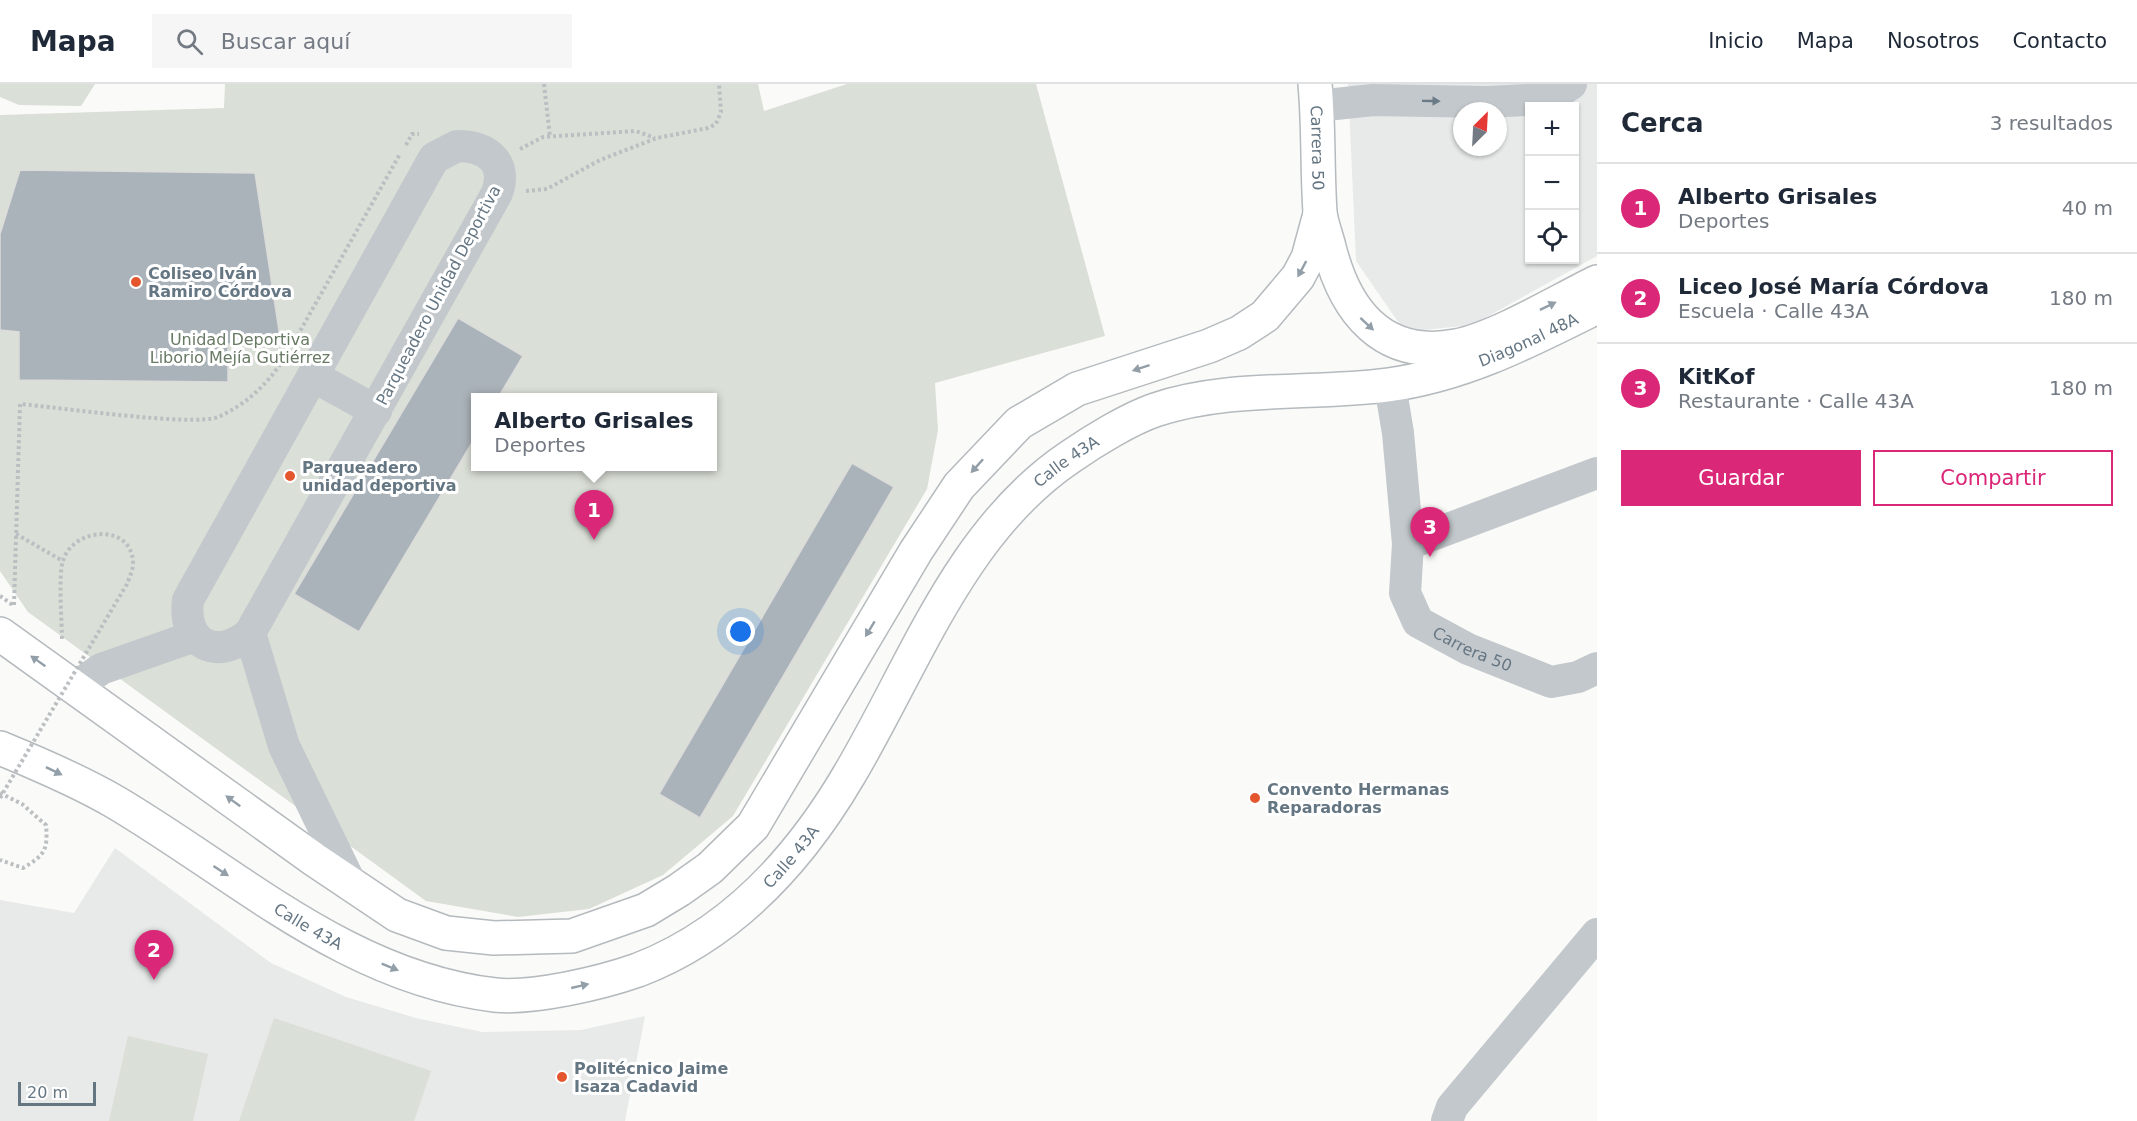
<!DOCTYPE html>
<html lang="es">
<head>
<meta charset="utf-8">
<style>
  :root { --surface:#fff; --page:#f6f6f7; --text:#1f2937; --muted:#747a83; --line:#e0e1e3; --accent:#db2777 }
  body { margin:0; font-family:"DejaVu Sans",sans-serif; background:var(--page); color:var(--text) }
  .controls { position:absolute; right:18px; top:18px; display:grid; overflow:hidden; border-radius:0px; box-shadow:0 2px 4px #0004 }
  .controls button { width:54px; height:54px; display:grid; place-items:center; padding:0; border:0; border-bottom:2px solid var(--line); background:var(--surface); color:var(--text); font:30px sans-serif }
  .compass { position:absolute; left:1453px; top:18px; width:54px; height:54px; border-radius:50%; background:var(--surface); box-shadow:0 2px 4px #0004; rotate:24deg }
  .scale { position:absolute; left:18px; bottom:15px; width:78px; box-sizing:border-box; padding-left:6px; border:3px solid #657683; border-top:0; font-size:16px; line-height:21px; white-space:nowrap; color:#657683; -webkit-text-stroke:4px #fff; paint-order:stroke }
  .you { position:absolute; left:741px; top:548px; width:21px; height:21px; margin:-15px; border:4px solid #fff; border-radius:50%; background:#1a73e8; box-shadow:0 0 0 9px #1a73e833 }
  .badge { display:grid; place-items:center; width:39px; height:39px; border-radius:50%; background:var(--accent); color:#fff; font-size:20px; font-weight:700 }
  .pin { position:absolute; translate:-50% -50px; filter:drop-shadow(0 2px 3px #0008) }
  .pin::after { content:''; position:absolute; top:32px; width:21px; height:18px; background:inherit; clip-path:polygon(0 0,100% 0,50% 100%) }
  .popup { position:absolute; left:471px; top:309px; width:246px; height:78px; box-sizing:border-box; display:grid; place-content:center; border-radius:0px; background:var(--surface); filter:drop-shadow(0 2px 4px #0005); font-size:20px; white-space:nowrap; color:var(--muted) }
  .popup b { font-size:22px; color:var(--text) }
  .popup::after { content:''; position:absolute; left:50%; top:100%; margin-left:-12px; border:12px solid transparent; border-top-color:var(--surface) }
  .list { margin:0; padding:0; list-style:none }
  h2 { display:flex; justify-content:space-between; align-items:center; height:78px; margin:0; padding:0 24px; font-size:26px }
  h2 small { font-size:20px; font-weight:400; color:var(--muted) }
  .list li { display:grid; grid-template-columns:39px 1fr auto; gap:18px; align-items:center; box-sizing:border-box; height:90px; padding:0 24px; border-top:2px solid var(--line) }
  .list b { display:block; font-size:22px; white-space:nowrap }
  .list p { margin:0; font-size:20px; white-space:nowrap; color:var(--muted) }
  .list em { font-size:20px; font-style:normal; color:var(--muted) }
  .actions { display:flex; gap:12px; padding:18px 24px }
  .actions a { flex:1; padding:14px 0; border:2px solid var(--accent); border-radius:0px; text-align:center; font-size:21px; color:var(--accent) }
  .actions .main { background:var(--accent); color:#fff }
  .icon { flex:none; width:33px; height:33px; fill:none; stroke:currentColor; stroke-width:2; stroke-linecap:round; stroke-linejoin:round }
  .map { position:relative; flex:none; width:1597px; height:1037px; overflow:hidden }
  header { display:flex; align-items:center; gap:36px; box-sizing:border-box; height:84px; padding:0 30px; background:var(--surface); border-bottom:2px solid var(--line) }
  header strong { font-size:28px }
  nav { display:flex; gap:33px; margin-inline-start:auto; font-size:21px }
  .search { width:420px; height:54px; background:var(--page); display:flex; align-items:center; gap:15px; box-sizing:border-box; padding:0 21px; border-radius:0px; color:var(--muted); font-size:22px }
  main { display:flex }
  aside { flex:1; background:var(--surface) }
  .map>svg:first-child { display:block }
  .built { fill:#e8e9e9; fill-rule:evenodd }
  .green { fill:#dadfd7; fill-rule:evenodd }
  .building { fill:#aab3b9; stroke:#dcdcda; stroke-width:1.5 }
  .lines { fill:none; stroke-linecap:round; stroke-linejoin:round }
  .major-casing { stroke:#b5babe; stroke-width:36 }
  .path { stroke:#bbbfc2; stroke-width:4; stroke-dasharray:3 3; stroke-linecap:butt }
  .minor { stroke:#c3c8cc; stroke-width:32 }
  .major { stroke:#fff; stroke-width:33 }
  .path-bridge { stroke:#bbbfc2; stroke-width:4; stroke-dasharray:3 3; stroke-linecap:butt }
  .oneway { fill:#6a7a87 }
  .oneway2 { fill:#939fa8 }
  .poi-dot { fill:#e4572e; stroke:#fff; stroke-width:2 }
  .labels { text-anchor:middle; stroke-width:6; stroke-linejoin:round; paint-order:stroke }
  .street-label { font-size:16px; fill:#657683; stroke:#fff }
  .poi-label { font-size:16px; font-weight:bold; fill:#657683; stroke:#fff; text-anchor:start }
  .park-label { font-size:16px; fill:#687a64; stroke:#fff }
</style>
</head>
<body>
<header>
<strong>Mapa</strong>
<div class="search"><svg class="icon" aria-label="search" viewBox="0 0 24 24"><circle cx="10" cy="10" r="6"/><path d="M15 15l6 6"/></svg>Buscar aquí</div>
<nav><a>Inicio</a><a>Mapa</a><a>Nosotros</a><a>Contacto</a></nav>
</header>
<main>
<div class="map">
<svg width="1597" height="1037" viewBox="0 0 1597 1037">
  <rect width="100%" height="100%" fill="#fafaf8"/>
  <g class="built">
    <path d="M1348,0H1597V172L1472,241L1405,248L1356,177ZM1530,22H1574V176H1530ZM1462,27H1498V63H1462Z"/>
    <path d="M115,764L271,879L346,913L416,934L482,948L581,946L645,932L625,1037H0V816L74,829Z"/>
  </g>
  <g class="green">
    <path d="M0,0H95L81,22L19,21L0,13Z"/>
    <path d="M225,0H758L764,27L847,0H1036L1105,252L935,299L938,346L927,405L733,732L663,791L589,825L518,833L426,817L28,528L0,487V31L224,24ZM476,314H712V382H476Z"/>
    <path d="M274,934L431,987L414,1037H239Z"/>
    <path d="M128,952L208,970L193,1037H109Z"/>
  </g>
  <g class="building">
    <path d="M20,86L255,89L281,260H228V298L19,296V248L0,246V150Z"/>
    <path d="M458,234L523,272L498,314H476V352L359,548L294,510Z"/>
    <path d="M852,379L894,403L700,734L659,710Z"/>
  </g>
  <g class="lines">
    <g class="major-casing">
      <g id="major">
        <path id="s2" d="M1315,0C1319,42 1317,85 1320,128C1321,139 1326,151 1329,163C1345,227 1383,276 1456,262C1497,254 1558,217 1597,198"/>
        <path d="M0,550L315,776L397,831L446,849L494,854L572,852L646,826L679,806L710,784L753,742L916,467L959,402L1019,339L1077,305L1209,262L1239,249L1265,232L1298,193L1308,174L1320,130"/>
        <path id="s3" d="M0,664C39,680 79,697 115,718C237,790 348,894 495,911C533,915 601,899 638,886C732,850 799,776 849,691C914,582 960,447 1070,373C1093,357 1129,335 1155,326C1229,301 1311,311 1388,301C1464,291 1529,257 1597,223"/>
      </g>
    </g>
    <g class="path">
      <path d="M544,0L550,53"/>
      <path d="M406,61L412,50H419"/>
      <path d="M520,65L543,53L636,47L655,54"/>
      <path d="M526,107L547,105L600,76L657,54L708,44L716,40L721,28L719,0"/>
      <path d="M16,450L63,477"/>
      <path d="M0,512L14,522"/>
      <path d="M14,521L20,320C56,323 193,343 218,333C248,320 269,298 286,272L400,70"/>
      <path d="M0,709L22,720L46,741C48,766 45,771 23,784L0,776"/>
    </g>
    <g class="minor">
      <path d="M1317,22L1373,16L1487,18L1548,15L1571,0"/>
      <path d="M457,62C487,62 508,78 497,109L250,549C217,578 182,560 188,516L434,74Z"/>
      <path d="M313,292L376,327"/>
      <path id="s1" d="M1390,301L1398,349L1408,460L1405,509L1418,538L1468,565L1551,598L1578,593L1597,584"/>
      <path d="M1408,460L1597,389"/>
      <path d="M250,549L284,662L352,802"/>
      <path d="M76,603L101,585L195,552"/>
      <path d="M1447,1037L1452,1023L1597,850"/>
    </g>
    <use href="#major" class="major"/>
    <path class="path-bridge" d="M0,714L127,500C129,494 134,484 133,478C131,438 72,444 63,477C58,491 62,539 62,557"/>
  </g>
  <defs><path id="oneway-solid" d="M-6-.8H1V-3.2L6.5 0L1 3.2V.8H-6Z" transform="scale(1.5)"/></defs>
  <use class="oneway" href="#oneway-solid" transform="translate(1431 17) rotate(1)"/>
  <g class="oneway2">
    <use href="#oneway-solid" transform="translate(1302 185) rotate(118)"/>
    <use href="#oneway-solid" transform="translate(1548 222) rotate(-26)"/>
    <use href="#oneway-solid" transform="translate(1367 240) rotate(43)"/>
    <use href="#oneway-solid" transform="translate(1141 284) rotate(162)"/>
    <use href="#oneway-solid" transform="translate(977 382) rotate(132)"/>
    <use href="#oneway-solid" transform="translate(870 545) rotate(121)"/>
    <use href="#oneway-solid" transform="translate(38 577) rotate(-145)"/>
    <use href="#oneway-solid" transform="translate(54 687) rotate(26)"/>
    <use href="#oneway-solid" transform="translate(233 717) rotate(-144)"/>
    <use href="#oneway-solid" transform="translate(221 787) rotate(33)"/>
    <use href="#oneway-solid" transform="translate(390 883) rotate(22)"/>
    <use href="#oneway-solid" transform="translate(580 902) rotate(-13)"/>
  </g>
  <g class="poi-dot">
    <circle cx="136" cy="198" r="6"/>
    <circle cx="290" cy="392" r="6"/>
    <circle cx="1255" cy="714" r="6"/>
    <circle cx="562" cy="993" r="6"/>
  </g>
  <g class="labels">
    <g class="street-label">
      <text dy="6" stroke="none"><textPath href="#s2" startOffset="64">Carrera 50</textPath></text>
      <text transform="translate(438 211) rotate(-62)" y="6">Parqueadero Unidad Deportiva</text>
      <text dy="6" stroke="none"><textPath href="#s3" startOffset="1868">Diagonal 48A</textPath></text>
      <text dy="6" stroke="none"><textPath href="#s3" startOffset="1382">Calle 43A</textPath></text>
      <text dy="6" stroke="none"><textPath href="#s1" startOffset="302">Carrera 50</textPath></text>
      <text dy="6" stroke="none"><textPath href="#s3" startOffset="896">Calle 43A</textPath></text>
      <text dy="6" stroke="none"><textPath href="#s3" startOffset="357">Calle 43A</textPath></text>
    </g>
    <g class="poi-label">
      <text x="148" y="195">Coliseo Iván<tspan x="148" dy="18">Ramiro Córdova</tspan></text>
      <text x="302" y="389">Parqueadero<tspan x="302" dy="18">unidad deportiva</tspan></text>
      <text x="1267" y="711">Convento Hermanas<tspan x="1267" dy="18">Reparadoras</tspan></text>
      <text x="574" y="990">Politécnico Jaime<tspan x="574" dy="18">Isaza Cadavid</tspan></text>
    </g>
    <g class="park-label">
      <text x="240" y="261">Unidad Deportiva<tspan x="240" dy="18">Liborio Mejía Gutiérrez</tspan></text>
    </g>
  </g>
</svg>
<div class="controls">
<button>+</button>
<button>−</button>
<button><svg class="icon" aria-label="locate" viewBox="0 0 24 24"><circle cx="12" cy="12" r="6"/><path d="M12 2v4M12 18v4M2 12h4M18 12h4"/></svg></button>
</div>
<svg class="compass" viewBox="-18 -18 36 36"><path d="M0-13l5 13h-10z" fill="#e53935"/><path d="M0 13l5-13h-10z" fill="#747a83"/></svg>
<div class="scale">20 m</div>
<div class="you"></div>
<div class="pin badge" style="left:594px;top:456px">1</div>
<div class="popup"><b>Alberto Grisales</b>Deportes</div>
<div class="pin badge" style="left:154px;top:896px">2</div>
<div class="pin badge" style="left:1430px;top:473px">3</div>
</div>
<aside>
<h2>Cerca<small>3 resultados</small></h2>
<ul class="list">
<li><span class="badge">1</span><div><b>Alberto Grisales</b><p>Deportes</p></div><em>40 m</em></li>
<li><span class="badge">2</span><div><b>Liceo José María Córdova</b><p>Escuela · Calle 43A</p></div><em>180 m</em></li>
<li><span class="badge">3</span><div><b>KitKof</b><p>Restaurante · Calle 43A</p></div><em>180 m</em></li>
</ul>
<div class="actions"><a class="main">Guardar</a><a>Compartir</a></div>
</aside>
</main>
</body>
</html>
